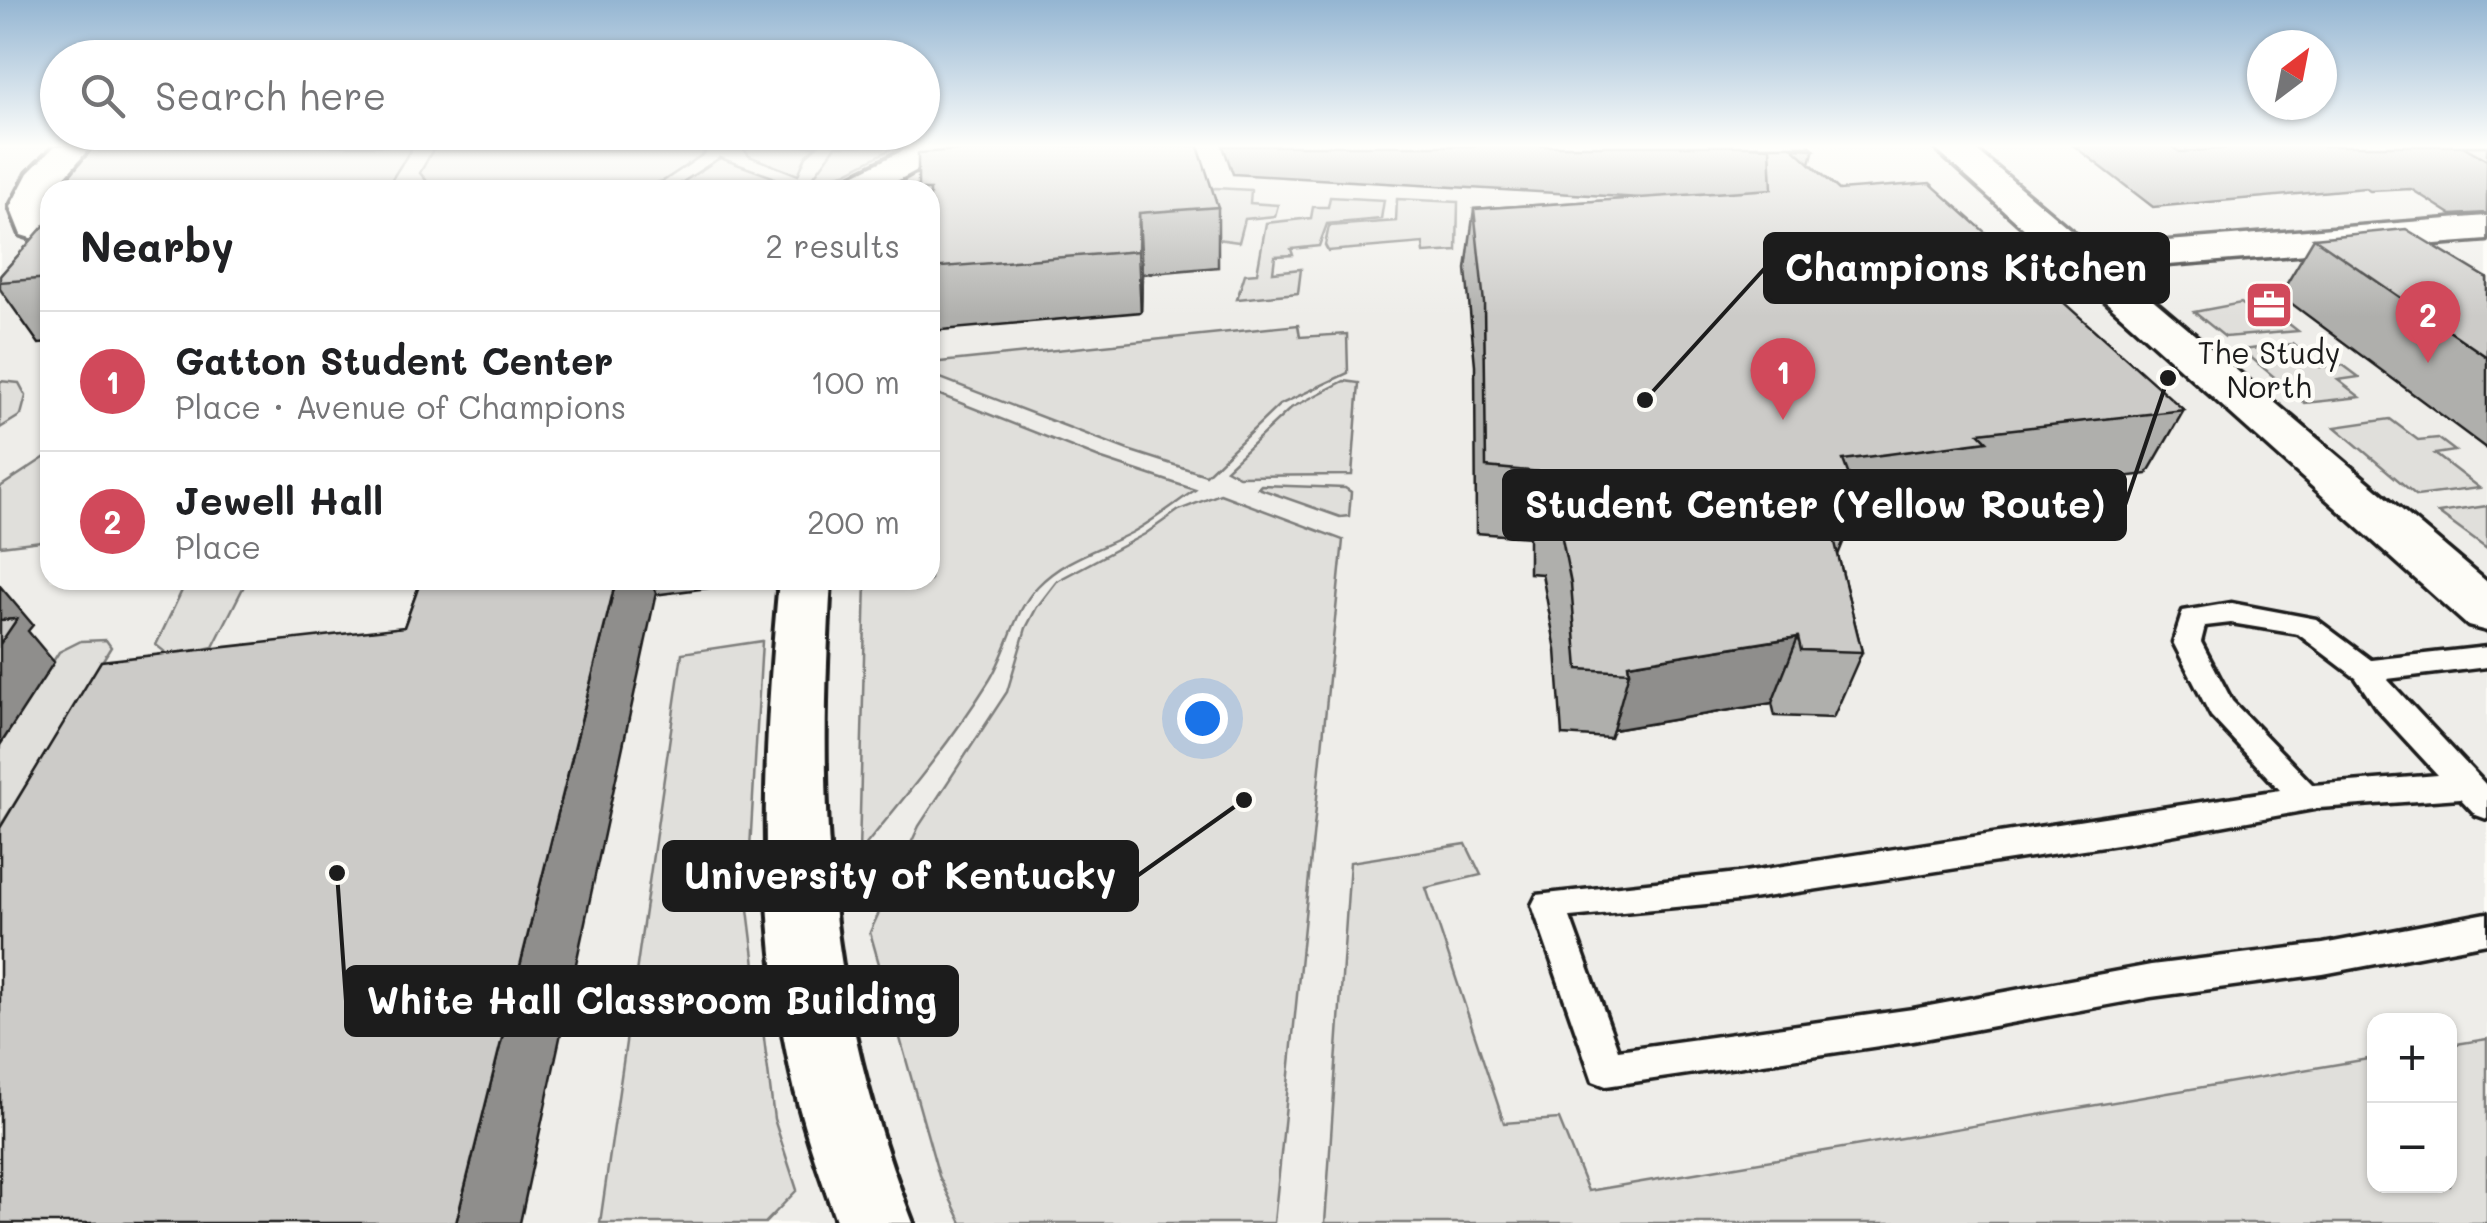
<!DOCTYPE html>
<html lang="en">
<head>
<meta charset="utf-8">
<style>
  :root { --surface:#fff; --page:#f2f2f2; --text:#202124; --muted:#757577; --line:#e0e0e0; --accent:#d1495b }
  body { margin:0; font-family:Mali,sans-serif; background:var(--page); color:var(--text) }
  .controls { position:absolute; right:30px; bottom:30px; display:grid; overflow:hidden; border-radius:20px; box-shadow:0 2px 8px #0004 }
  .controls button { width:90px; height:90px; display:grid; place-items:center; padding:0; border:0; border-bottom:2px solid var(--line); background:var(--surface); color:var(--text); font:50px sans-serif }
  .compass { position:absolute; left:2247px; top:30px; width:90px; height:90px; border-radius:50%; background:var(--surface); box-shadow:0 2px 8px #0004; rotate:32deg }
  .you { position:absolute; left:1202px; top:718px; width:35px; height:35px; margin:-25px; border:8px solid #fff; border-radius:50%; background:#1a73e8; box-shadow:0 0 0 15px #1a73e833 }
  .badge { display:grid; place-items:center; width:65px; height:65px; border-radius:50%; background:var(--accent); color:#fff; font-size:32px; font-weight:700 }
  .pin { position:absolute; translate:-50% -82px; filter:drop-shadow(0 2px 5px #0008) }
  .pin::after { content:''; position:absolute; top:52px; width:35px; height:30px; background:inherit; clip-path:polygon(0 0,100% 0,50% 100%) }
  .list { margin:0; padding:0; list-style:none }
  h2 { display:flex; justify-content:space-between; align-items:center; height:130px; margin:0; padding:0 40px; font-size:42px }
  h2 small { font-size:32px; font-weight:400; color:var(--muted) }
  .list li { display:grid; grid-template-columns:65px 1fr auto; gap:30px; align-items:center; box-sizing:border-box; height:140px; padding:0 40px; border-top:2px solid var(--line) }
  .list b { display:block; font-size:38px; white-space:nowrap }
  .list p { margin:0; font-size:32px; white-space:nowrap; color:var(--muted) }
  .list em { font-size:32px; font-style:normal; color:var(--muted) }
  .icon { flex:none; width:55px; height:55px; fill:none; stroke:currentColor; stroke-width:2; stroke-linecap:round; stroke-linejoin:round }
  .map { position:relative; flex:none; width:2487px; height:1223px; overflow:hidden }
  .search { position:absolute; background:var(--surface); box-shadow:0 2px 8px #0004; left:40px; top:40px; width:900px; height:110px; display:flex; align-items:center; gap:25px; box-sizing:border-box; padding:0 35px; border-radius:55px; color:var(--muted); font-size:38px }
  .panel { position:absolute; background:var(--surface); box-shadow:0 2px 8px #0004; left:40px; top:180px; width:900px; height:410px; border-radius:30px }
  .map>svg:first-child { display:block }
  .built { fill:#eeede9; fill-rule:evenodd }
  .green { fill:#e0dfdb; stroke:#7e7e7c; stroke-width:2.5 }
  .lines { fill:none; stroke-linecap:round; stroke-linejoin:round }
  .lane-casing { stroke:#1c1c1c; stroke-width:7 }
  .street-casing { stroke:#1c1c1c; stroke-width:8 }
  .secondary-casing { stroke:#1c1c1c; stroke-width:7 }
  .lane { fill:#fdfcf7; fill-rule:evenodd }
  .street { fill:#fdfcf7; fill-rule:evenodd }
  .secondary { fill:#fdfcf7; fill-rule:evenodd }
  .wall { fill:#afafac; stroke:#1c1c1c; stroke-width:2.5 }
  .shaded-wall { fill:#8f8e8c; stroke:#1c1c1c; stroke-width:2.5 }
  .building { fill:#cccbc8; stroke:#1c1c1c; stroke-width:2.5 }
  .labels { text-anchor:middle; stroke-width:9; stroke-linejoin:round; paint-order:stroke }
  .far-poi-label { font-size:30px; fill:#1c1c1c; stroke:#fdfcf7 }
  .leader { fill:none; stroke:#1c1c1c; stroke-width:4 }
  .callout-dot { fill:#1c1c1c; stroke:#fdfcf7; stroke-width:4 }
  .callout { fill:#1c1c1c; stroke:#1c1c1c; stroke-width:4 }
  .callout-label { font-size:38px; text-anchor:middle; font-weight:bold; fill:#fff }
</style>
</head>
<body>
<div class="map">
<svg width="2487" height="1223" viewBox="0 0 2487 1223">
  <rect width="100%" height="100%" fill="#fdfcf7"/>
  <filter id="ink" filterUnits="userSpaceOnUse"><feTurbulence type="fractalNoise" baseFrequency=".01" numOctaves="2"/><feDisplacementMap in="SourceGraphic" scale="20" xChannelSelector="R" yChannelSelector="G"/><feConvolveMatrix kernelMatrix="1 2 1 2 8 2 1 2 1" color-interpolation-filters="sRGB"/></filter>
  <g filter="url(#ink)">
    <path class="built" d="M0,146H2487V1223H0ZM50,190H930V580H50ZM2374,1020H2450V1186H2374Z"/>
    <g class="green">
      <path d="M88,146H413L385,190H51Z"/>
      <path d="M435,146H705L701,149L705,153L663,181L631,190H444L432,187L420,173Z"/>
      <path d="M747,146H817L806,156L798,175L749,156L743,148Z"/>
      <path d="M836,146H897L845,173L811,180Z"/>
      <path d="M720,158L773,177L786,188L655,190L678,185Z"/>
      <path d="M1215,188L1251,190L1250,203L1278,205L1275,216L1245,219L1239,242L1210,238L1196,194Z"/>
      <path d="M1330,197L1384,200L1381,219L1327,224L1319,246L1291,249L1293,255L1275,256L1273,272L1301,269L1298,293L1237,299L1245,274L1257,273L1266,223L1311,218L1313,207H1328Z"/>
      <path d="M1397,199L1458,202L1457,251L1424,253L1423,243L1328,251L1325,245L1329,226L1396,221Z"/>
      <path d="M2241,303L2264,321L2284,320L2298,331L2225,337L2194,312Z"/>
      <path d="M1298,325L1300,337L1347,334L1348,373L1279,405L1206,475L1128,450L930,374L931,368L940,362Z"/>
      <path d="M2293,344L2320,367L2343,365L2359,377L2338,380L2360,397L2305,403L2242,350Z"/>
      <path d="M0,381L19,383L26,396L21,415L0,428Z"/>
      <path d="M1344,381L1359,383L1352,475L1239,476L1226,469L1291,408Z"/>
      <path d="M930,391L1102,459L1195,490C1174,504 1153,521 1131,533C1098,550 1064,559 1038,586C1013,612 1008,651 989,681C951,742 905,797 859,853L866,580H930Z"/>
      <path d="M2390,419L2418,440L2438,438L2455,451L2435,454L2479,488L2417,496L2335,427Z"/>
      <path d="M50,454V540L0,546V487Z"/>
      <path d="M1261,485L1345,488L1351,492L1349,516L1340,517L1258,488Z"/>
      <path d="M1220,494L1343,540L1274,1223H962L939,1176L870,932L919,826L1007,692L1026,628L1037,607L1057,581L1145,534L1179,510Z"/>
      <path d="M2487,506V549L2438,513Z"/>
      <path d="M187,580H247L213,647L170,656L156,645Z"/>
      <path d="M106,640L111,647L0,827V745L59,652L81,641Z"/>
      <path d="M762,641L747,901L774,1119L797,1190L765,1223H600L682,653Z"/>
      <path d="M1466,844L1481,875L1426,888L1504,1123L1559,1119L1588,1191L2374,1058V1186H2450V1045L2487,1039V1223H1325L1350,862Z"/>
    </g>
    <g class="lines">
      <g class="lane-casing">
        <path id="lane" d="M2231,603L2316,619L2371,660L2487,647V667L2387,679L2487,786V819L2476,815L2460,798L2319,808L2137,841L1738,901L1570,917L1618,1050L1913,1009L2151,965L2323,944L2487,913V943L2323,974L2151,997L1913,1041L1606,1086L1593,1081L1532,905L1537,895L1738,873L2280,790L2211,716L2173,642L2183,611ZM2231,623L2298,634L2356,678L2376,708L2438,775L2313,785L2232,701L2201,642L2205,626Z"/>
      </g>
      <g class="street-casing">
        <g id="street">
          <path d="M55,146H91L54,190H50L46,207L50,244L21,235L10,207L28,173Z"/>
          <path d="M912,146H954L949,153L880,190H835L840,182Z"/>
          <path d="M779,580H831C817,814 826,1002 913,1223H837C819,1172 801,1122 790,1069C755,908 764,742 779,580Z"/>
        </g>
      </g>
      <g class="secondary-casing">
        <path id="secondary" d="M1932,146H1971L2091,247L2487,216V240L2117,269L2487,582V631L2468,626Z"/>
      </g>
      <use href="#lane" class="lane"/>
      <use href="#street" class="street"/>
      <use href="#secondary" class="secondary"/>
    </g>
    <g class="wall">
      <path d="M1223,146H1810L1814,149L1810,163L1839,190L2184,410L2147,474L1962,496L1957,506L1852,520L1838,555L1862,652L1833,718L1775,716L1772,703L1613,730L1610,738L1562,735L1556,650L1542,574L1529,573V537L1476,533L1475,365L1466,269L1474,209L1641,198L1233,174Z"/>
      <path d="M2074,146H2487V213L2452,215L2411,189L2370,191L2365,188L2153,207Z"/>
      <path d="M999,147L1218,207V267L1142,274L1141,312L931,331L930,190Z"/>
      <path d="M50,219V343L39,344L0,289V276Z"/>
      <path d="M2314,238L2487,278V449L2280,295Z"/>
      <path d="M421,580H740L739,584L404,627Z"/>
    </g>
    <g class="shaded-wall">
      <path d="M1139,213L1142,274L1141,312L1138,251Z"/>
      <path d="M616,580H650L656,593L520,1223H456Z"/>
      <path d="M0,586L33,625L28,631L54,662L0,745Z"/>
      <path d="M1798,637L1772,703L1613,730L1629,672L1628,664Z"/>
    </g>
    <g class="building">
      <path d="M1000,146H1198L1218,207L1139,213L1138,251L930,268V190H918V153L999,147Z"/>
      <path d="M1749,146H1810L1814,149L1793,148L1839,190L1930,183L2184,410L1979,433L1987,441L1843,460L1859,502H1825L1862,652L1801,650L1798,637L1628,664L1629,672L1578,669L1571,584L1556,508H1542L1541,472L1486,467L1484,303L1474,209L1772,189L1770,147Z"/>
      <path d="M2170,146H2264L2180,152Z"/>
      <path d="M2463,146H2487V160Z"/>
      <path d="M625,186L624,190H573Z"/>
      <path d="M50,219V278L0,282V276Z"/>
      <path d="M2406,229L2487,278V357L2314,238Z"/>
      <path d="M421,580H616L456,1223H0V828L101,661L404,627Z"/>
      <path d="M17,619L0,644V620Z"/>
    </g>
  </g>
  <linearGradient id="sky" x2="0" y2="1"><stop stop-color="#94b5d2"/><stop offset="0.46" stop-color="#fefefb"/><stop offset="1" stop-color="#fefefb" stop-opacity="0"/></linearGradient>
  <rect width="2487" height="317" fill="url(#sky)"/>
  <defs>
    <g id="office-square" transform="scale(2.5)"><rect x="-9" y="-9" width="18" height="18" rx="4" fill="#d1495b" stroke="#fdfcf7"/><path d="M-6-3h4V-5.5h4V-3h4V5H-6ZM-1-4.5V-3h2v-1.5ZM-6 0V1H6V0Z" fill="#fff"/></g>
  </defs>
  <g fill-rule="evenodd">
    <use href="#office-square" x="2269" y="305"/>
  </g>
  <g class="labels">
    <g class="far-poi-label">
      <text x="2269" y="364">The Study<tspan x="2269" dy="34">North</tspan></text>
    </g>
  </g>
  <path class="leader" d="M1645 400L1765 268M2168 378L2125 505M1244 800L1137 876M337 873L346 1001"/>
  <g class="callout-dot">
    <circle cx="1645" cy="400" r="10"/>
    <circle cx="2168" cy="378" r="10"/>
    <circle cx="1244" cy="800" r="10"/>
    <circle cx="337" cy="873" r="10"/>
  </g>
  <g class="callout">
    <rect x="1765" y="234" width="403" height="68" rx="10"/>
    <rect x="1504" y="471" width="621" height="68" rx="10"/>
    <rect x="664" y="842" width="473" height="68" rx="10"/>
    <rect x="346" y="967" width="611" height="68" rx="10"/>
  </g>
  <g class="callout-label">
    <text x="1966" y="281">Champions Kitchen</text>
    <text x="1815" y="518">Student Center (Yellow Route)</text>
    <text x="900" y="889">University of Kentucky</text>
    <text x="652" y="1014">White Hall Classroom Building</text>
  </g>
</svg>
<div class="controls">
<button>+</button>
<button>−</button>
</div>
<svg class="compass" viewBox="-18 -18 36 36"><path d="M0-13l5 13h-10z" fill="#e53935"/><path d="M0 13l5-13h-10z" fill="#757577"/></svg>
<div class="you"></div>
<div class="pin badge" style="left:1783px;top:420px">1</div>
<div class="pin badge" style="left:2428px;top:363px">2</div>
<div class="search"><svg class="icon" aria-label="search" viewBox="0 0 24 24"><circle cx="10" cy="10" r="6"/><path d="M15 15l6 6"/></svg>Search here</div>
<section class="panel">
<h2>Nearby<small>2 results</small></h2>
<ul class="list">
<li><span class="badge">1</span><div><b>Gatton Student Center</b><p>Place · Avenue of Champions</p></div><em>100 m</em></li>
<li><span class="badge">2</span><div><b>Jewell Hall</b><p>Place</p></div><em>200 m</em></li>
</ul>
</section>
</div>
</body>
</html>
